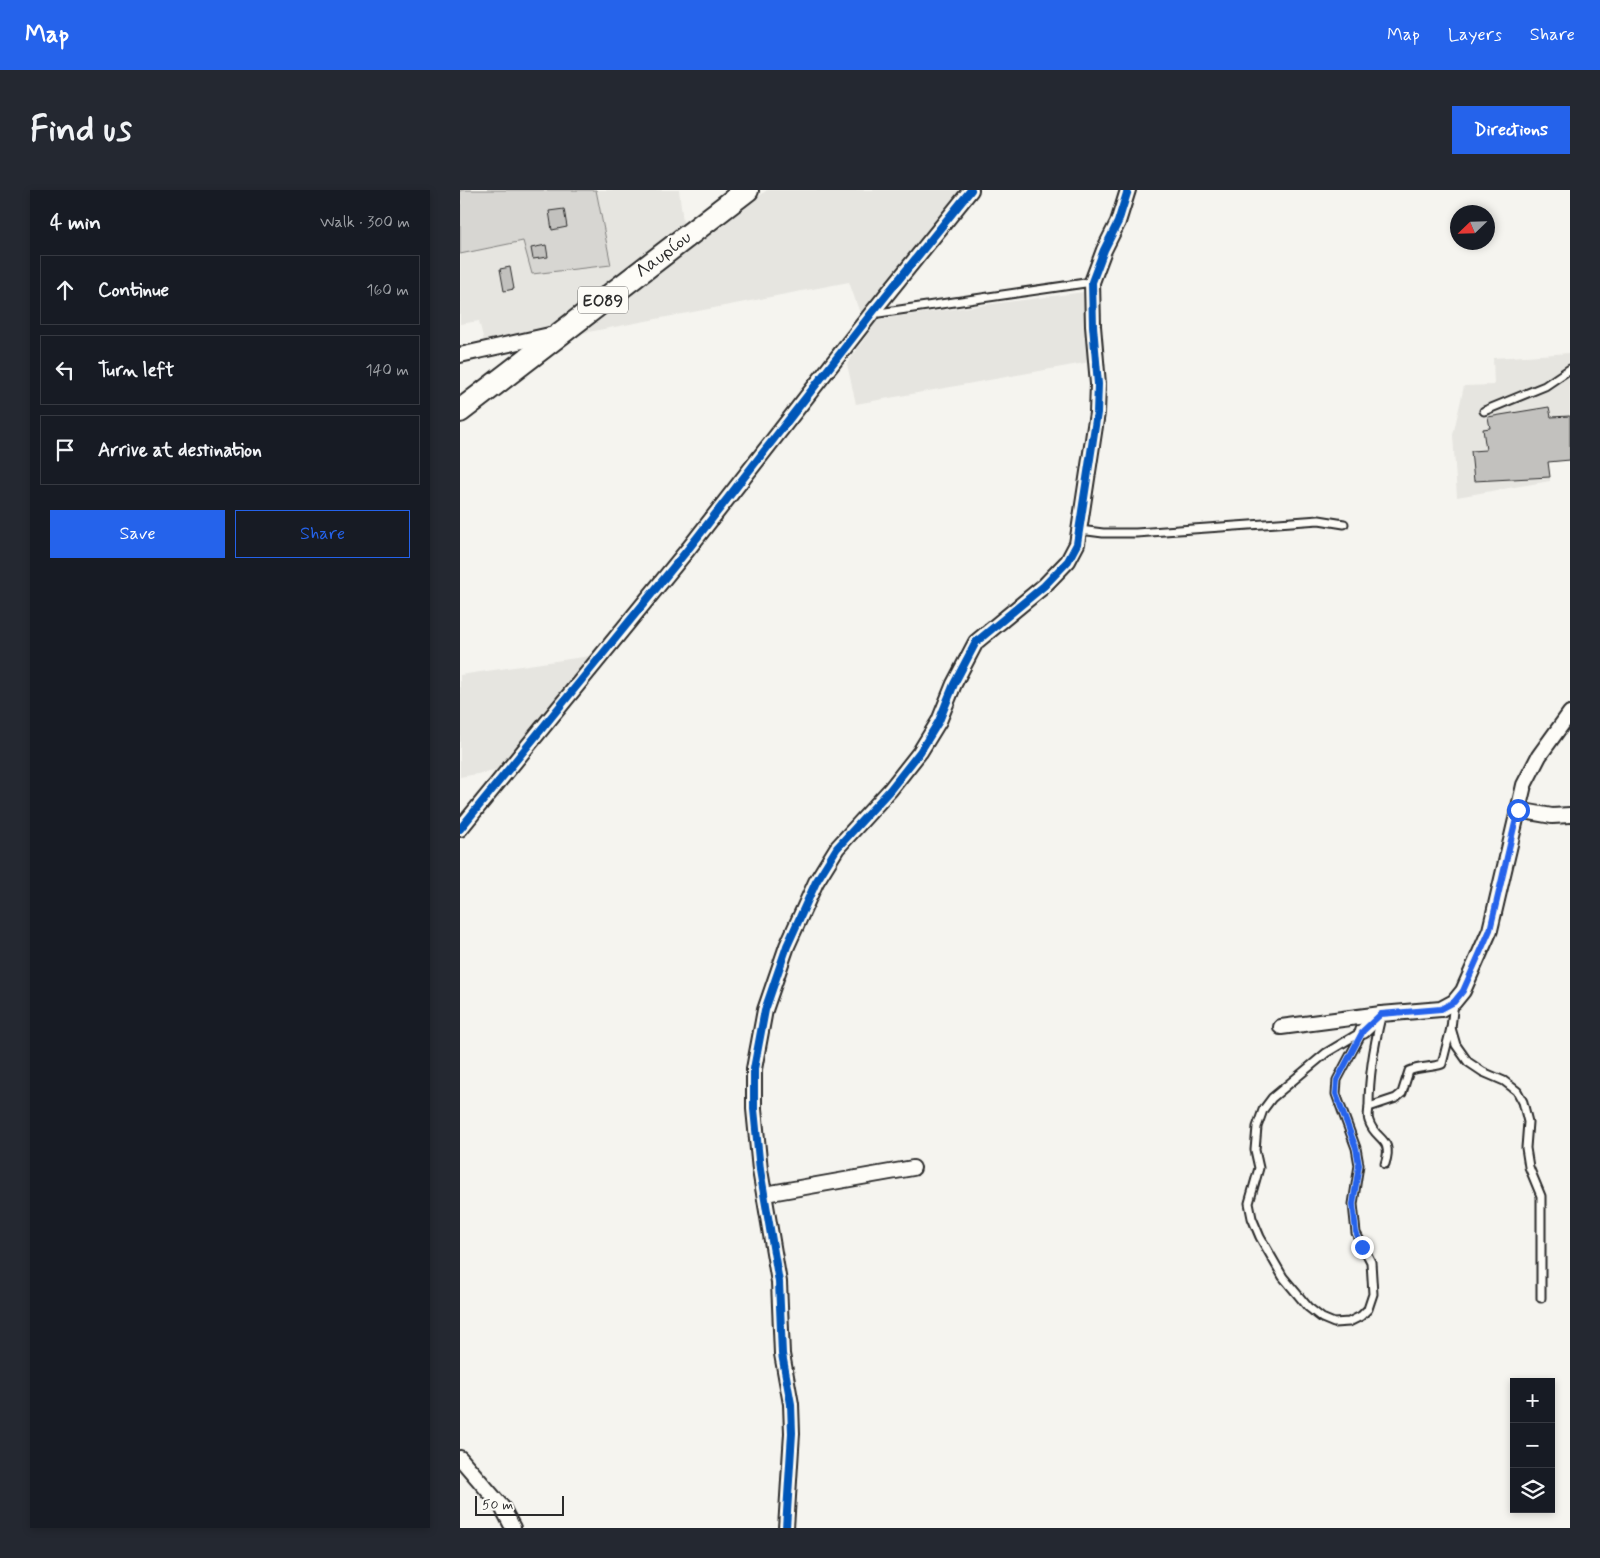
<!DOCTYPE html>
<html lang="en">
<head>
<meta charset="utf-8">
<style>
  :root { --surface:#171b24; --page:#242831; --text:#f1f3f6; --muted:#9ea1a6; --line:#363941; --accent:#2563eb }
  body { margin:0; font-family:Mynerve,sans-serif; background:var(--page); color:var(--text) }
  .controls { position:absolute; right:15px; bottom:15px; display:grid; overflow:hidden; border-radius:0px; box-shadow:0 2px 8px #0003 }
  .controls button { width:45px; height:45px; display:grid; place-items:center; padding:0; border:0; border-bottom:1px solid var(--line); background:var(--surface); color:var(--text); font:25px sans-serif }
  .compass { position:absolute; left:990px; top:15px; width:45px; height:45px; border-radius:50%; background:var(--surface); box-shadow:0 2px 8px #0003; rotate:247deg }
  .scale { position:absolute; left:15px; bottom:12px; width:89px; box-sizing:border-box; padding-left:5px; border:2px solid #2b2b2b; border-top:0; font-size:14px; line-height:18px; white-space:nowrap; color:#2b2b2b; -webkit-text-stroke:4px #fdfcf7; paint-order:stroke }
  .stop { position:absolute; width:15px; height:15px; margin:-11px; border:4px solid #2563eb; border-radius:50%; background:#fff }
  .stop.end { background:#2563eb; border-color:#fff; box-shadow:0 1px 5px #0008 }
  .list { margin:0; padding:0; list-style:none }
  h2 { display:flex; justify-content:space-between; align-items:center; height:65px; margin:0; padding:0 20px; font-size:21px }
  h2 small { font-size:16px; font-weight:400; color:var(--muted) }
  .list li { display:grid; grid-template-columns:32px 1fr auto; gap:15px; align-items:center; box-sizing:border-box; height:70px; margin:0 10px 10px; padding:0 10px; border:1px solid var(--line); border-radius:0px }
  .list b { display:block; font-size:19px; white-space:nowrap }
  .list em { font-size:16px; font-style:normal; color:var(--muted) }
  .actions { display:flex; gap:10px; padding:15px 20px }
  .actions a { flex:1; padding:11px 0; border:1px solid var(--accent); border-radius:0px; text-align:center; font-size:18px; color:var(--accent) }
  .actions .main { background:var(--accent); color:#fff }
  .icon { flex:none; width:28px; height:28px; fill:none; stroke:currentColor; stroke-width:2; stroke-linecap:round; stroke-linejoin:round }
  .map { position:relative; flex:none; width:1110px; height:1338px; overflow:hidden; border-radius:0px }
  header { display:flex; align-items:center; gap:30px; box-sizing:border-box; height:70px; padding:0 25px; background:var(--accent); color:#fff }
  header strong { font-size:24px }
  nav { display:flex; gap:28px; margin-inline-start:auto; font-size:18px }
  .intro { display:flex; align-items:center; justify-content:space-between; box-sizing:border-box; height:120px; padding:0 30px }
  h1 { margin:0; font-size:35px }
  .button { padding:12px 22px; border-radius:0px; background:var(--accent); color:#fff; font-size:18px; font-weight:700 }
  main { display:flex; gap:30px; padding:0 30px }
  aside { flex:1; background:var(--surface); border-radius:0px; box-shadow:0 2px 8px #0003 }
  .map>svg:first-child { display:block }
  .built { fill:#e6e5e0 }
  .green { fill:#d7d6d2; stroke:#81807e }
  .building { fill:#c2c1be; stroke:#2b2b2b }
  .lines { fill:none; stroke-linecap:round; stroke-linejoin:round }
  .lane-casing { stroke:#2b2b2b; stroke-width:11 }
  .street-casing { stroke:#2b2b2b; stroke-width:18 }
  .primary-casing { stroke:#2b2b2b; stroke-width:26 }
  .lane { stroke:#fdfcf7; stroke-width:7 }
  .street { stroke:#fdfcf7; stroke-width:14 }
  .primary { stroke:#fdfcf7; stroke-width:22 }
  .cycleway-casing { stroke:#fdfcf7; stroke-width:11 }
  .cycleway { stroke:#0057b8; stroke-width:8 }
  .route { stroke:#2563eb; stroke-width:6 }
  .labels { text-anchor:middle; stroke-width:4.5; stroke-linejoin:round; paint-order:stroke }
  .shield { fill:#fdfcf7; stroke:#6a6a68; stroke-width:1 }
  .shield-label { font-size:16px; font-weight:bold; fill:#2b2b2b }
  .street-label { font-size:18px; fill:#2b2b2b; stroke:#fdfcf7 }
</style>
</head>
<body>
<header>
<strong>Map</strong>
<nav><a>Map</a><a>Layers</a><a>Share</a></nav>
</header>
<div class="intro"><h1>Find us</h1><a class="button">Directions</a></div>
<main>
<aside>
<h2>4 min<small>Walk · 300 m</small></h2>
<ul class="list">
<li><svg class="icon" aria-label="ahead" viewBox="0 0 24 24"><path d="M12 20V5M6 11l6-6 6 6"/></svg><div><b>Continue</b></div><em>160 m</em></li>
<li><svg class="icon" aria-label="left" viewBox="0 0 24 24"><path d="M17 20v-9H6M10 6l-5 5 5 5"/></svg><div><b>Turn left</b></div><em>140 m</em></li>
<li><svg class="icon" aria-label="arrive" viewBox="0 0 24 24"><path d="M6 21V4h12l-3 4 3 4H6"/></svg><div><b>Arrive at destination</b></div></li>
</ul>
<div class="actions"><a class="main">Save</a><a>Share</a></div>
</aside>
<div class="map">
<svg width="1110" height="1338" viewBox="0 0 1110 1338">
  <rect width="100%" height="100%" fill="#f5f4ef"/>
  <filter id="ink" filterUnits="userSpaceOnUse"><feTurbulence type="fractalNoise" baseFrequency=".02" numOctaves="2"/><feDisplacementMap in="SourceGraphic" scale="10" xChannelSelector="R" yChannelSelector="G"/><feConvolveMatrix kernelMatrix="1 2 1 2 8 2 1 2 1" color-interpolation-filters="sRGB"/></filter>
  <g filter="url(#ink)">
    <g class="built">
      <path d="M136,0H219L224,40L99,139L25,155L19,131L0,134V64L63,51L151,75Z"/>
      <path d="M307,0H505L402,129L389,92L123,143Z"/>
      <path d="M624,102L630,172L396,214L387,174L418,129Z"/>
      <path d="M1110,163V270L1089,272L1090,291L997,307L993,245L1004,196L1034,195L1033,168Z"/>
      <path d="M130,466L40,580L0,587V485Z"/>
    </g>
    <path class="green" d="M0,0H136L151,75L72,84L63,51L0,64Z"/>
    <g class="building">
      <path d="M104,19L107,37L92,40L89,21Z"/>
      <path d="M86,55L88,67L73,69L71,58Z"/>
      <path d="M50,77L54,99L44,101L40,79Z"/>
      <path d="M1089,217L1091,227L1110,226V270L1088,272L1090,287L1014,291L1011,261L1026,260L1023,239L1030,238L1028,227Z"/>
    </g>
    <g class="lines">
      <g class="lane-casing">
        <g id="lane">
          <path d="M412,124L632,92"/>
          <path d="M1024,221L1085,196L1110,179"/>
          <path d="M620,340L643,343H676L859,330L884,334"/>
          <path d="M994,812L991,838L996,855L1008,872L1023,882L1044,891L1057,901L1063,912L1068,932L1066,958L1069,977L1081,1006V1108"/>
          <path d="M921,827C914,856 909,885 909,915C909,920 907,926 909,931C915,951 934,947 925,974"/>
          <path d="M903,841L877,890L876,904L896,958L899,975L893,1014L896,1043L911,1072L913,1104L908,1119L901,1126L889,1132L874,1133L862,1128L848,1117L823,1087L800,1047L792,1028L789,1013L799,978L795,960L797,937L803,920L812,908L866,863Z"/>
          <path d="M909,917L936,908L942,903L949,881C960,876 971,878 982,874L991,838"/>
        </g>
      </g>
      <g class="street-casing">
        <g id="street">
          <path d="M0,165L94,144"/>
          <path d="M1058,620L1092,626L1110,625"/>
          <path d="M0,639L229,358L411,124L511,0"/>
          <path d="M821,837L921,824"/>
          <path d="M903,841L921,824L981,819L994,812L1003,801L1030,740L1064,595L1079,566L1110,523"/>
          <path d="M305,1004L453,978"/>
          <path d="M0,1268L42,1317L53,1338"/>
          <path d="M326,1338L332,1243L331,1214L322,1164L319,1092L300,980L294,919V879L305,820L327,756L356,692L377,658L430,600L460,562L479,531L494,494L516,452L584,396L608,371L617,354L637,223L638,194L633,136L632,92L644,60L658,32L668,0"/>
        </g>
      </g>
      <g class="primary-casing">
        <path id="primary" d="M0,221L287,0"/>
      </g>
      <use href="#lane" class="lane"/>
      <use href="#street" class="street"/>
      <use href="#primary" class="primary"/>
      <g class="cycleway-casing">
        <g id="cycleway">
          <path d="M0,639L229,358L411,124L511,0"/>
          <path d="M326,1338L332,1243L331,1214L322,1164L319,1092L300,980L294,919V879L305,820L327,756L356,692L377,658L430,600L460,562L479,531L494,494L516,452L584,396L608,371L617,354L637,223L638,194L633,136L632,92L644,60L658,32L668,0"/>
        </g>
      </g>
      <use href="#cycleway" class="cycleway"/>
    </g>
  </g>
  <g class="lines" filter="url(#ink)">
    <path class="route" d="M902,1057L896,1042L893,1014L899,975L896,958L876,904L877,890L903,841L921,824L981,819L994,812L1003,801L1030,740L1058,620"/>
  </g>
  <g class="labels">
    <rect class="shield" x="118" y="96.5" width="50" height="27" rx="4"/>
    <g class="shield-label">
      <text x="143" y="116">ΕΟ89</text>
    </g>
    <g class="street-label">
      <text transform="translate(203 64) rotate(-37)" y="6">Λαυρίου</text>
    </g>
  </g>
</svg>
<div class="controls">
<button>+</button>
<button>−</button>
<button><svg class="icon" aria-label="layers" viewBox="0 0 24 24"><path d="M12 4l9 5-9 5-9-5zM3 14l9 5 9-5"/></svg></button>
</div>
<svg class="compass" viewBox="-18 -18 36 36"><path d="M0-13l5 13h-10z" fill="#e53935"/><path d="M0 13l5-13h-10z" fill="#9ea1a6"/></svg>
<div class="scale">50 m</div>
<div class="stop" style="left:1058px;top:620px"></div>
<div class="stop end" style="left:902px;top:1057px"></div>
</div>
</main>
</body>
</html>
